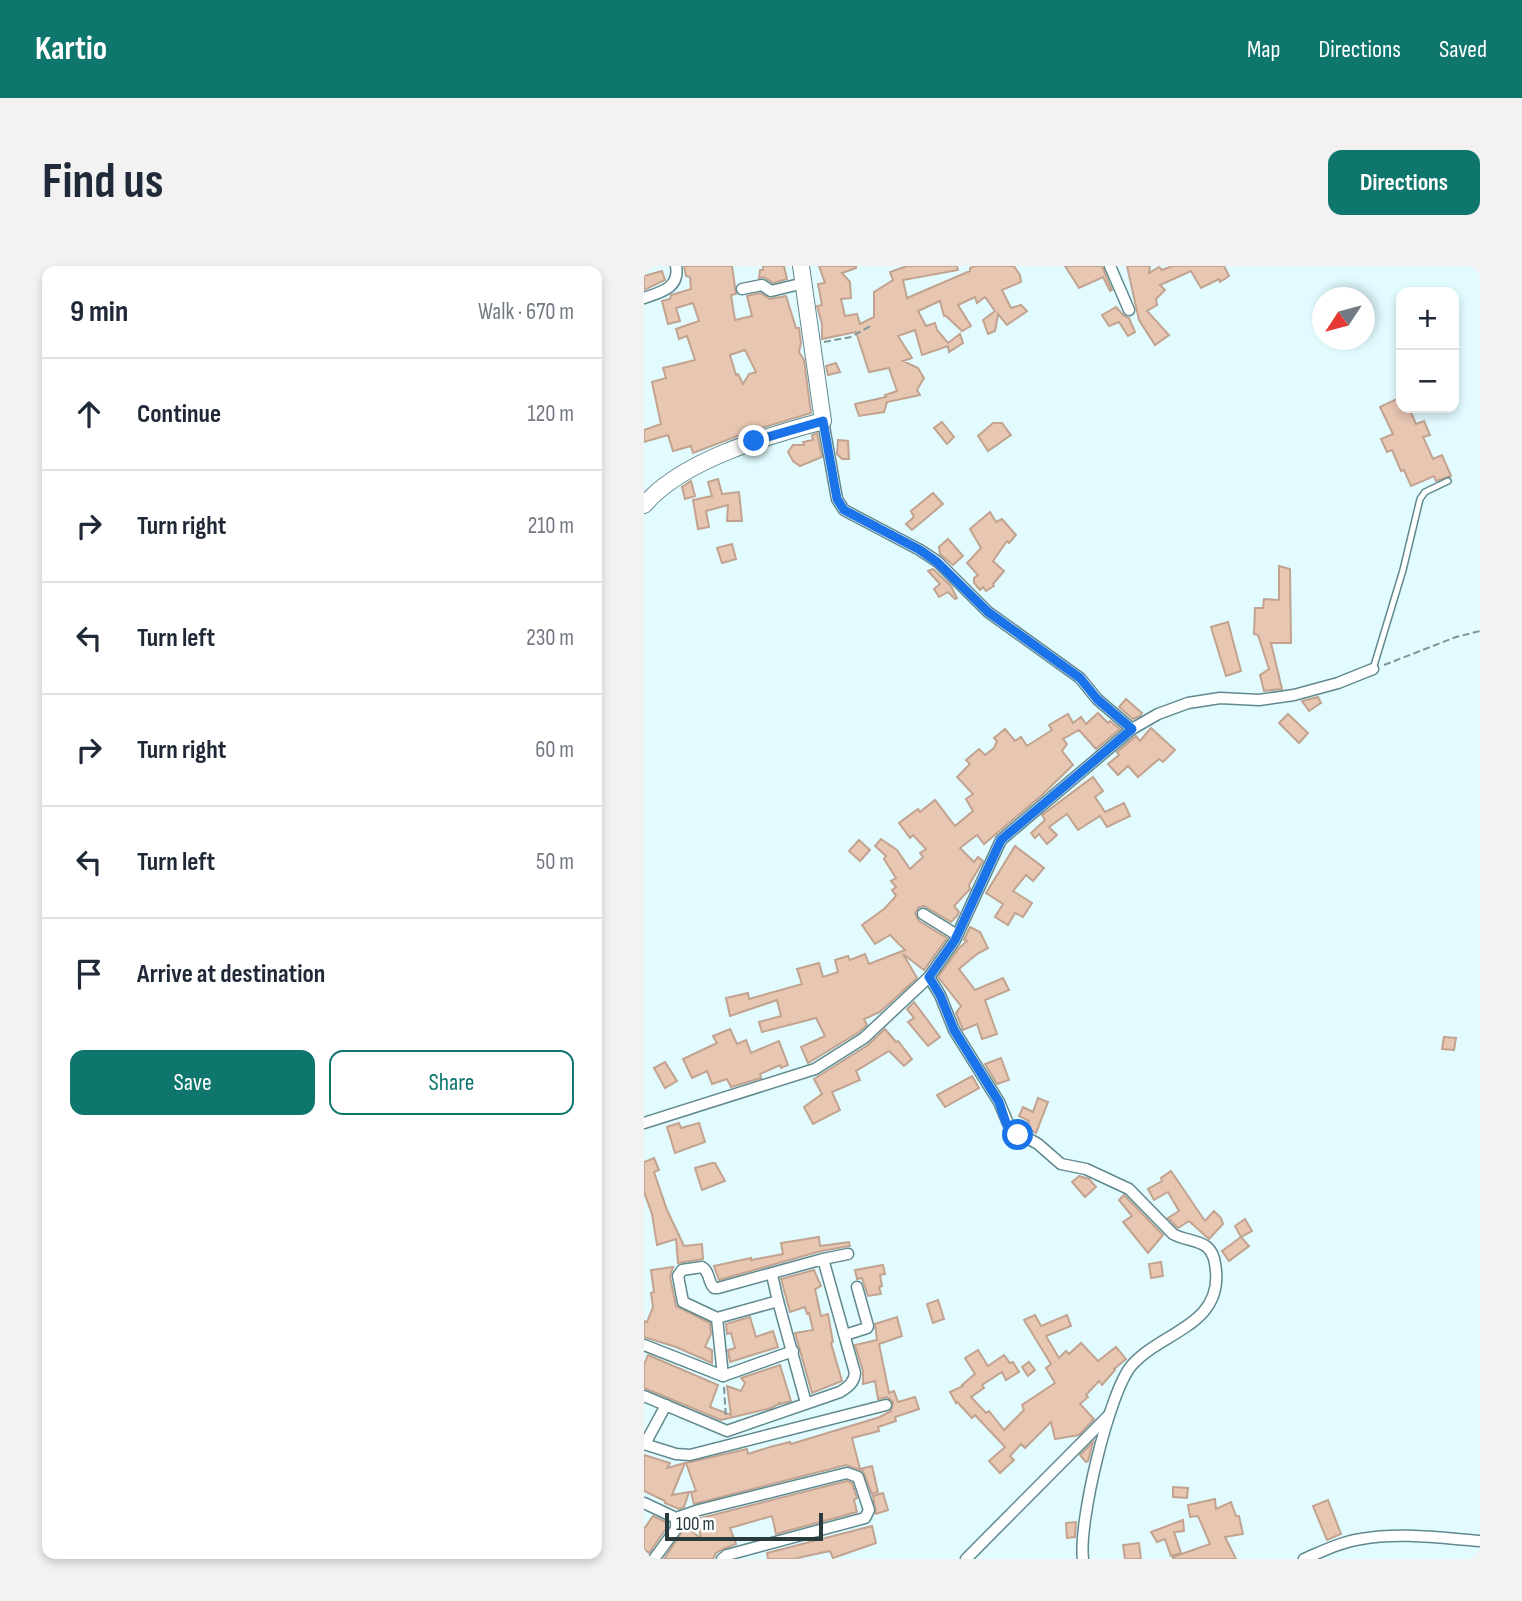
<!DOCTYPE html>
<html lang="en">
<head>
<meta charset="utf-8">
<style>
  :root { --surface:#fff; --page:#f2f2f3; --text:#1f2937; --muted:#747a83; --line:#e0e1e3; --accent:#0f766e }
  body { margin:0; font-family:"Sofia Sans Condensed",sans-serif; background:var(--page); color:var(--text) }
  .controls { position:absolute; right:21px; top:21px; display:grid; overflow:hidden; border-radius:14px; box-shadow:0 4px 10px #0003 }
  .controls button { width:63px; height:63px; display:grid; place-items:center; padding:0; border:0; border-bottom:2px solid var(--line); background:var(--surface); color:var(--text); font:35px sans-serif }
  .compass { position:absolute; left:668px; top:21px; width:63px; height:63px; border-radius:50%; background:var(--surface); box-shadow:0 4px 10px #0003; rotate:234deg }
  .scale { position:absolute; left:21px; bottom:18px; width:158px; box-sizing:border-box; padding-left:7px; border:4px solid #293b3d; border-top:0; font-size:19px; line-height:24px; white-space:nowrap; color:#293b3d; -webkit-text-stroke:5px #fff; paint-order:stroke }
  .stop { position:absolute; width:21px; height:21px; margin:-16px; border:5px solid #1a73e8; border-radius:50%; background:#fff }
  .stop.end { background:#1a73e8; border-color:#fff; box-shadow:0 2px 7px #0008 }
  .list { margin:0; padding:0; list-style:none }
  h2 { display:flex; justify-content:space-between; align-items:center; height:91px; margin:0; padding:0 28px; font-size:30px }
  h2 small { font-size:23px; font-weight:400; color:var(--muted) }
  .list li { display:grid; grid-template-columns:46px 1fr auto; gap:21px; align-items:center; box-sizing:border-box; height:112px; padding:0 28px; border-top:2px solid var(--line) }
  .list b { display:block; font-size:26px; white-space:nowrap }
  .list em { font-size:23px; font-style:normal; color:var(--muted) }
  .actions { display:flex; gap:14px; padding:21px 28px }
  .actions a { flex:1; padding:16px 0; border:2px solid var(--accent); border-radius:14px; text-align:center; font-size:24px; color:var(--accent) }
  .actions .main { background:var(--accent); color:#fff }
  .icon { flex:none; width:38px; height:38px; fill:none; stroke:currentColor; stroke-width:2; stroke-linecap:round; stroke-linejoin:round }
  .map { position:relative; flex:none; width:836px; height:1293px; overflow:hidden; border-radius:14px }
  header { display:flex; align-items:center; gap:42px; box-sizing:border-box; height:98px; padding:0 35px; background:var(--accent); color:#fff }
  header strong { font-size:33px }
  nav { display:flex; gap:38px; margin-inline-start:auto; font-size:24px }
  .intro { display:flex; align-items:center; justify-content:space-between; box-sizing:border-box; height:168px; padding:0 42px }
  h1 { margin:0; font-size:49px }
  .button { padding:18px 32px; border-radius:14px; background:var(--accent); color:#fff; font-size:24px; font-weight:700 }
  main { display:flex; gap:42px; padding:0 42px }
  aside { flex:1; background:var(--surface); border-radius:14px; box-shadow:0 4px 10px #0003 }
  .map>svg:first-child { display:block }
  .building { fill:#e7c6b2; stroke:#c2a38f; stroke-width:2; fill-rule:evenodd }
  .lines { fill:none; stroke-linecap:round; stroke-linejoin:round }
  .lane-casing { stroke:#60898f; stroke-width:8 }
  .street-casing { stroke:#60898f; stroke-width:13 }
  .secondary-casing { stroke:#60898f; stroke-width:18 }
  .path { stroke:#809598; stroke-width:2; stroke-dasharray:7 3.5; stroke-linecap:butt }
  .lane { stroke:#fff; stroke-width:5 }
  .street { stroke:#fff; stroke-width:10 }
  .secondary { stroke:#fff; stroke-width:16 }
  .route { stroke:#1a73e8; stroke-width:9 }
</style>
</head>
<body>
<header>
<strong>Kartio</strong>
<nav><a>Map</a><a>Directions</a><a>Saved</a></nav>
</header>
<div class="intro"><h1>Find us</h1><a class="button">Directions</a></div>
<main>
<aside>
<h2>9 min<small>Walk · 670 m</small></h2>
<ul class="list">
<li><svg class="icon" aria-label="ahead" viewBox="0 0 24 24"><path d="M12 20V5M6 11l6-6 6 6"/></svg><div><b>Continue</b></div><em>120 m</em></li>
<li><svg class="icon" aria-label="right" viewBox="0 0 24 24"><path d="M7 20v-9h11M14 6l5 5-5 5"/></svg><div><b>Turn right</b></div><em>210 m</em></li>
<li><svg class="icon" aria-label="left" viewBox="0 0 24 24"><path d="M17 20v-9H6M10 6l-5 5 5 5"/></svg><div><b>Turn left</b></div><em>230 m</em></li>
<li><svg class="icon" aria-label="right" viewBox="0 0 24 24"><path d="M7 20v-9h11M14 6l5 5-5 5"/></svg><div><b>Turn right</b></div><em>60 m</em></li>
<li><svg class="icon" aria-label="left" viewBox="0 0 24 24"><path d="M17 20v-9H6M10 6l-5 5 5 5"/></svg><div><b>Turn left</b></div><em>50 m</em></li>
<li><svg class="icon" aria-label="arrive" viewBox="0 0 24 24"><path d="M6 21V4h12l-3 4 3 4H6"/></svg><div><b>Arrive at destination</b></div></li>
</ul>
<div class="actions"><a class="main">Save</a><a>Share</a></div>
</aside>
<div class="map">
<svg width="836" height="1293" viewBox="0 0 836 1293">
  <rect width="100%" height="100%" fill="#e1fbff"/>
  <g class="building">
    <path d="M40,0H88L92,28L87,29L91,54L108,50L103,30L116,27L126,33L142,30L152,62H155L157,77L155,86L160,94L167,147L104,166L49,187L47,180L29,185L24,169L0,176V164L17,158L8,116L22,112L19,102L51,94L43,70L35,73L32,63L55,55L49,37L32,42L36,55L24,58L18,35L26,33L27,29L47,23L46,11L42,10ZM101,84L112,106L105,108L99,118L94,108L92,109L86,89Z"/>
    <path d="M119,0H140L143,13L129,17L120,11L115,12L116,4H119Z"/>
    <path d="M175,0H212V2L198,7L206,16L207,32L197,33L201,50L213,48L216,58L230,51V26L249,14L246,6L263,0H313L314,4L259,14L263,32L326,5V2L331,0H370L376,9L377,16L358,24L367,42L377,39L383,45L363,59L354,48L351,65L344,68L339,54L351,45L341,31L333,37L331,31L314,39L327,60L318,65L302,50H300L296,35L274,45L282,60L291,57L293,64L304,77L316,68L319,77L305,86L304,80L278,89L271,64L254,70L268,92L259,95L274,102L280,112L273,124L276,129L243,136L240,146L215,150L211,138L242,131L241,129L253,125L245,102L225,106L212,66L178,73V58L173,40L178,39L174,18L181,17Z"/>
    <path d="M421,0H458L468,24L466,25L459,11L435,22Z"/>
    <path d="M483,0H506L505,7L515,1L518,4L528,0H580L585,10L576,16L575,13L557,22L547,5L516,19L521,24L512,33L513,39L503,45L525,69L511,79L495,54Z"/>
    <path d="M18,5L21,14L0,24V10Z"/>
    <path d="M472,41L480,50L485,52L491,66L484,70L475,56L465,60L458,49Z"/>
    <path d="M192,97L196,106L184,109L182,100Z"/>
    <path d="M757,131V142H765L772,158L780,155L786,169L779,171L789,193L798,189L807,210L792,215L790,210L767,220L760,204L757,205L748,184L743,186L737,173L749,168L736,141Z"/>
    <path d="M298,156L310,171L303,178L290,162Z"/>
    <path d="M349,157H358L367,169L344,185L334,170Z"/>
    <path d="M173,167L178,191L156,200L149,195L144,186L149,179H160L159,176L169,174L168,169Z"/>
    <path d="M194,174L204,175L205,193H198L193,188Z"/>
    <path d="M74,213L78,228L95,226L98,255H83L84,239L62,245L65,261L54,263L49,234L68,230L64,216Z"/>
    <path d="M47,215L51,230L41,233L38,221Z"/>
    <path d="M289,227L299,238L268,264L262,258L270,251L267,245Z"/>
    <path d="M346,246L352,256L358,253L372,269L365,277L363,275L349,295L360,305L349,318L350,320L342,325L339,321L336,324L330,317V312L334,309L323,297L337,282L326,263Z"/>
    <path d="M304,273L319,290L309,299L296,288L295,281Z"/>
    <path d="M88,278L92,293L78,297L73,282Z"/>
    <path d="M635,300L646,303L647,377H627L638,423L620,425L616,409L625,403L614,369L610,368L611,342H619L620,333L635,334Z"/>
    <path d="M289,303L307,320L313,332L311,333L304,326L295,331L290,323L296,318L284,305Z"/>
    <path d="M584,356L597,405L582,410L567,361Z"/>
    <path d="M674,431L677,437L665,445L658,435Z"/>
    <path d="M482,433L498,447L496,450L489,453L475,441Z"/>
    <path d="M454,447L464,457L466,455L476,463L452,483L435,464L419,473L423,478L418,485L429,499L398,529L340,578L333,569L316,582L330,596L334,591L339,595L325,619L326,623L310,640L315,646L313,650L307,656L280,640L275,641L271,647L275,655L303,672L280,704L259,688L273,712L236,746L220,753L223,759L215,766L164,797L157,781L181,770L172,752L118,766L115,756L137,750L133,734L86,750L82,732L104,727L105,733L158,718L153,703L175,697L179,711L194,706L191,694L204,690L206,694L221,688L225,698L261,684L246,669L231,678L218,659L240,643L252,630L248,624L252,621L247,615L252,612L240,593L242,590L231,580L237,573L253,584L266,603L279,591L276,587L282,583L269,569L266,572L255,557L274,543L276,546L291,534L311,560L329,545L322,533L329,528L313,511L326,498L322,494L335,483L341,489L350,482L353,475L350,472L361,463L371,475L377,471L383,480L408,464L405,459L424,448L429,457L437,451L442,458Z"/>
    <path d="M644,448L664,467L655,477L635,457Z"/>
    <path d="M507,462L531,484L519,496L515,493L494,511L484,500L474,509L464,498L475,489L473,486L492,470L496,475Z"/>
    <path d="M449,511L459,525L451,531L461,546L480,537L486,550L463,561L456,550L434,564L423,548L405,561L413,569L403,578L395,568L391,572L387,567L401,554L398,549Z"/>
    <path d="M215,574L226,584L216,595L205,585Z"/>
    <path d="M371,580L400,602L389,615L382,609L369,625L388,637L379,651L371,647L364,659L351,651L359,638L342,627Z"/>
    <path d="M326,661L336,666L344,682L333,688L315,703L331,724L359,712L365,724L341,734L353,768L338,773L333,758L319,764L312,747L317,740L294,711L315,682L323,675L320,674Z"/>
    <path d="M270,736L296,771L284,780L264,756L270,752L263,743Z"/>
    <path d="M86,763L93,778L102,774L107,787L135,775L144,799L137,802L136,799L116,808L117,812L87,821L83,813L68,818L63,805L48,812L39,793L73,777L69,770Z"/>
    <path d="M241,763L252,776L254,775L268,793L260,800L245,785L212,805L216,814L188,826L196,844L169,858L160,841L178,828L170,813L224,779Z"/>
    <path d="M800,771L812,772L810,784L798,783Z"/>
    <path d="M357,792L365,814L353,818L341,798Z"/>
    <path d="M21,796L33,815L21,822L10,802Z"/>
    <path d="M328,810L335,822L301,841L293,829Z"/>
    <path d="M394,832L404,836L392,867L383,862L385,855L375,850L379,841L389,846Z"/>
    <path d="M35,857L37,862L55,857L61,876L31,887L23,861Z"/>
    <path d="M10,892L15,904L10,906L23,944L40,980L58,978L59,993L34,997L32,973L13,979L8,948L0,926V896Z"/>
    <path d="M68,897H71L81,915L58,924L51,902Z"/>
    <path d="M527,905L561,955L570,945L577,952L579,958L565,973L545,955L534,962L524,952L535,945L524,926L510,934L504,923L518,915L517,912Z"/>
    <path d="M435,910L445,913L452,921L441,931L428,916Z"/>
    <path d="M480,929L519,969L504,987L479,956L488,950L475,934Z"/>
    <path d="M601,953L608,965L597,971L591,960Z"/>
    <path d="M175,971L176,980L205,976L206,980L177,985L75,1014L70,1000L107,992V994L139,988L137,977Z"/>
    <path d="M597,971L605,980L585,995L578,985Z"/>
    <path d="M517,996L519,1010L507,1012L505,998Z"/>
    <path d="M239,999L241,1008L236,1009L238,1020L235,1021L237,1028L224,1030L218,1012L213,1013L211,1004Z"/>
    <path d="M29,1001L26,1011L32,1040L66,1057L67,1068L61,1081L68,1084V1097L32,1081L0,1071V1055L3,1056L9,1041L7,1027L10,1026L7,1004Z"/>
    <path d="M170,1004L177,1020L171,1023L177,1050L184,1048L189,1076L187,1077L198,1115L168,1127L151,1067L169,1064L165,1047L163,1048L161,1041L146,1046L137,1013Z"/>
    <path d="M294,1034L300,1053L289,1057L283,1038Z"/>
    <path d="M391,1049L397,1060L423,1049L427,1060L402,1070L415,1092L422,1085L425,1088L437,1077L454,1095L472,1081L482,1093L470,1103L471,1104L458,1119L455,1115L442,1129L444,1131L436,1138L450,1153L435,1169L411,1173L407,1156L381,1182L377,1178L366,1190L370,1194L356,1207L345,1195L361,1181L331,1149L328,1152L313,1136L312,1137L306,1126L319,1120L318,1119L331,1108L321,1092L334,1084L344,1100L360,1089L366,1097L369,1096L375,1106L362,1114L358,1106L338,1119L340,1122L327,1131L342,1147L345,1145L360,1164L380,1144L378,1139L411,1117L402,1102L407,1098L380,1054Z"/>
    <path d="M106,1051L112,1071L129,1065L134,1081L86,1096L84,1084L91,1082L87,1067L83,1068L82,1058Z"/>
    <path d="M253,1051L258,1070L235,1078L245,1127L250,1125L254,1136L271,1131L275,1143L251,1151L252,1155L234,1161L235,1165L208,1172L216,1203L228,1200L234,1226L228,1228L219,1205L202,1199L50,1238L47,1226L52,1225L42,1197L103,1183L104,1188L126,1181L146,1176L147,1178L236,1151L247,1145L249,1136L243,1131L234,1133L231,1115L219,1118V1105L211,1079L233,1074L231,1058Z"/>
    <path d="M4,1089L74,1119L66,1141L87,1149L83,1120L97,1125L101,1117L97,1112L136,1099L147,1135L136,1138L135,1136V1138L127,1142L77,1154L0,1122V1099Z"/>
    <path d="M385,1096L391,1104L384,1110L378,1101Z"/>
    <path d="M449,1176L444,1195L442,1196L436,1189Z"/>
    <path d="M0,1189L26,1197L23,1202L41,1197L28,1229L45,1226L40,1241L35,1243L21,1237V1235L0,1225Z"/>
    <path d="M203,1215L208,1217L213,1232L210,1234L213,1246L132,1268L128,1250L86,1262L92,1278L79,1283L72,1287L69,1293H20L41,1261L57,1272L53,1253Z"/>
    <path d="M529,1221L544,1222L543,1232L529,1231Z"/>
    <path d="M239,1227L244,1244L232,1248L229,1230Z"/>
    <path d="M571,1233L572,1243L587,1236L592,1250H595L599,1268L581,1271L592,1293H529V1291L566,1278L554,1250L546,1251L544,1239Z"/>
    <path d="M684,1234L697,1268L683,1274L669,1240Z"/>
    <path d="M9,1250L24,1257V1260L5,1287L0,1283V1263Z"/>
    <path d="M539,1254L540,1265L530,1266L537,1287L527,1290L521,1273L513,1276L507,1266Z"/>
    <path d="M432,1256L431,1271L423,1272L422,1257Z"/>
    <path d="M228,1260L232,1277L189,1292L186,1285L149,1293H124L123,1287Z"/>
    <path d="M495,1277L497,1293H481L479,1279Z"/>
  </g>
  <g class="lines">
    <g class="lane-casing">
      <path id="lane" d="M729,403L759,304L776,233L781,226L804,215"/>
    </g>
    <g class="street-casing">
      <g id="street">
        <path d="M466,0L485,44"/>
        <path d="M98,23L118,19L127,25L160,17"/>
        <path d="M0,32C17,26 36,22 32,0"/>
        <path d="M179,155L193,233L200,244L276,284L294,296L344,346L436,412L453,433L488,463"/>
        <path d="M279,648L313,669"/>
        <path d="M285,711L296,729L310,764L355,836L366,862L394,878L417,898L442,903L485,923L529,968C539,974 555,974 563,981C570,987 571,996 572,1005C577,1060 517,1066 488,1099C465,1125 434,1258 439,1293"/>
        <path d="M0,857L171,803L220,772L285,711L311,674L357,574L488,463L514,448L544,437L576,432L615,434L650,429L694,417L729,403"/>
        <path d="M179,993L204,988"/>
        <path d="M128,1009L134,1035"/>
        <path d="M73,1052L79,1110"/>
        <path d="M201,1069L223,1062L224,1060L213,1021"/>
        <path d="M0,1079L79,1110L149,1085"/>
        <path d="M0,1130L83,1165L196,1126C204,1121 210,1117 211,1107L179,993L74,1022H70C63,1015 67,1007 58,1001L38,1004L34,1010L39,1036L73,1052L134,1035L162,1137"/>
        <path d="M0,1178L32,1188L46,1189L242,1139"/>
        <path d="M1,1178L22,1139"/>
        <path d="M0,1237L32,1252L55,1244L203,1207L214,1211L225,1244L221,1252L83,1289L78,1293"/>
        <path d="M10,1293L32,1263V1252"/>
        <path d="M322,1293L465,1149"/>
        <path d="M660,1293C679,1285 697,1276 717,1273C755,1266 797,1272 836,1275"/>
      </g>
    </g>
    <g class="secondary-casing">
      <path id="secondary" d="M0,239C38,194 123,170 179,155L157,0"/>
    </g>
    <g class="path">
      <path d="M180,76L207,71L228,59"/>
      <path d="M740,399L812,371L836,365"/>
      <path d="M80,1121L82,1153"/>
    </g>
    <use href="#lane" class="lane"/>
    <use href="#street" class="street"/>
    <use href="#secondary" class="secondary"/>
  </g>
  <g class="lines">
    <path class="route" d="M110,175L179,155L193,233L200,244L276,284L293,296L344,346L436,412L453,433L488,463L357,574L311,674L285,711L296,729L310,764L355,836L362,857L374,869"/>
  </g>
</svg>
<div class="controls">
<button>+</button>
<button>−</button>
</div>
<svg class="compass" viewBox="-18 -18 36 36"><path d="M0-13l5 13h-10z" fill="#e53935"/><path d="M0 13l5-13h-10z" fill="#747a83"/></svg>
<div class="scale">100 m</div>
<div class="stop" style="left:374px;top:869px"></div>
<div class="stop end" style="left:110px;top:175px"></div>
</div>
</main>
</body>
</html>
